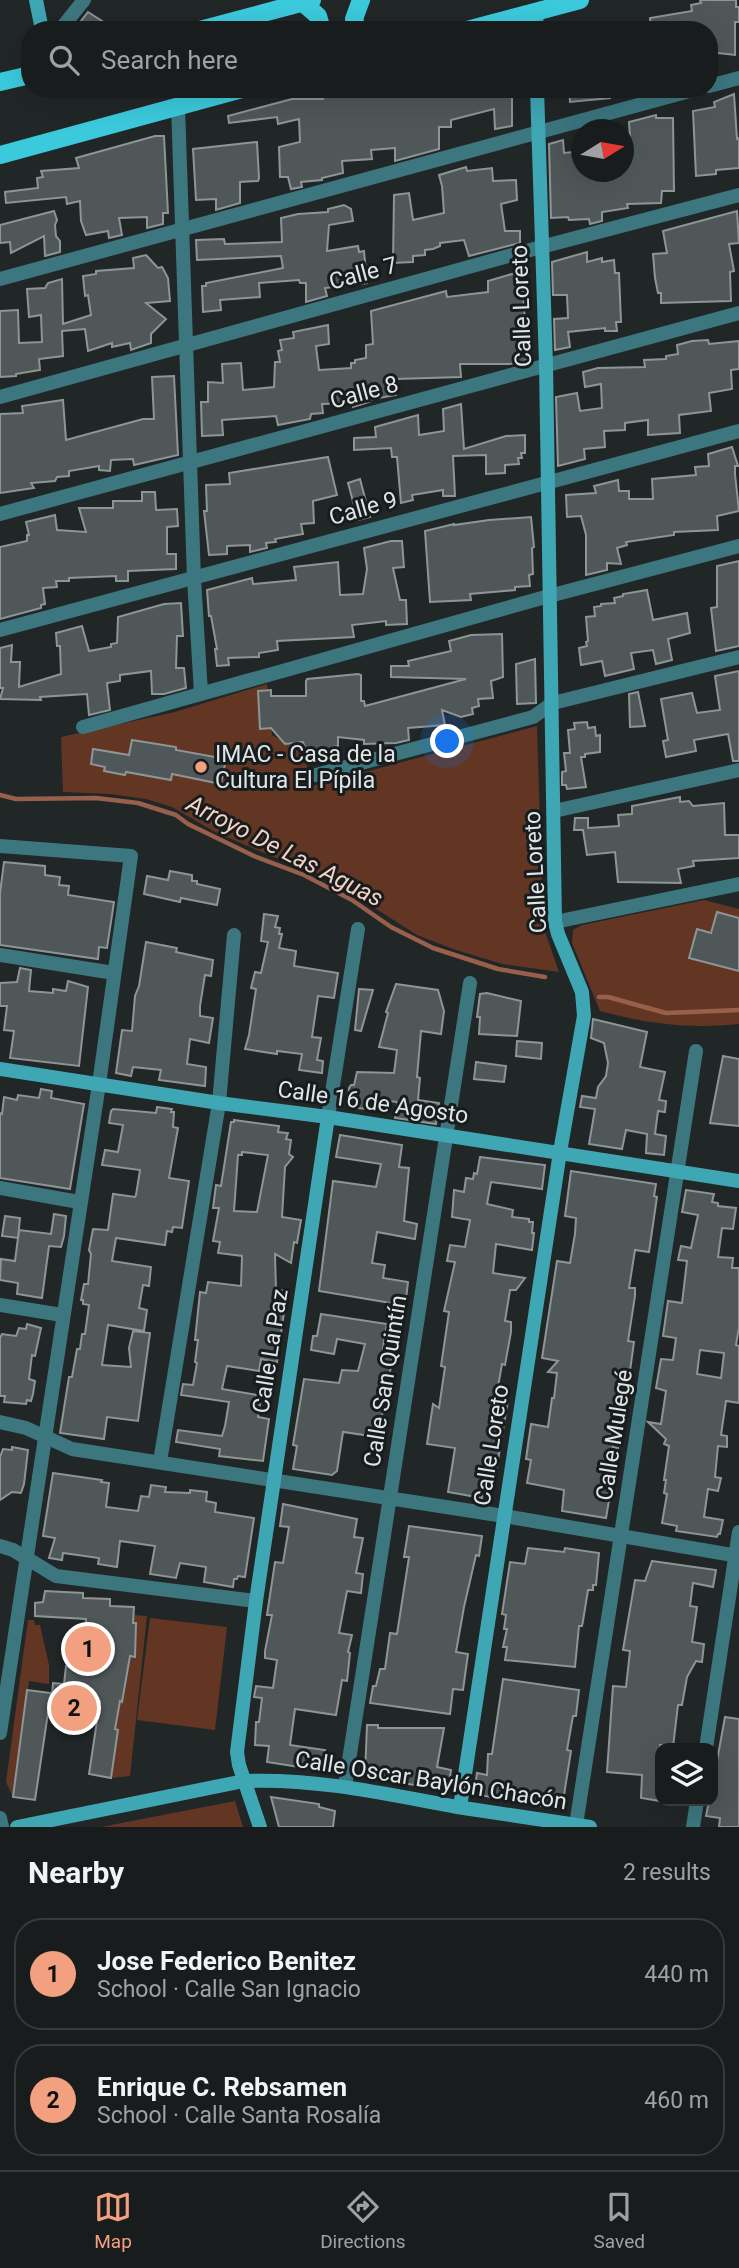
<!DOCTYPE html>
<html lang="en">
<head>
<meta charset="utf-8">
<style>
  :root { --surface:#191c1d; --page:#222526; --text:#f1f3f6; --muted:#9fa1a4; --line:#373a3b; --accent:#f2a080 }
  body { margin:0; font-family:Roboto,sans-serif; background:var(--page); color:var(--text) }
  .controls { position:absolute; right:21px; bottom:21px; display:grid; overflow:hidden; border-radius:14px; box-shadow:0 7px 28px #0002 }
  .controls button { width:63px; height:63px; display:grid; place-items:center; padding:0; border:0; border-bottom:2px solid var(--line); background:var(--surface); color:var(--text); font:35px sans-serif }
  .compass { position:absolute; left:571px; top:119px; width:63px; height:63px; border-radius:50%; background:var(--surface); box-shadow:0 7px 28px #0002; rotate:79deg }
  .you { position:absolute; left:448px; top:742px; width:24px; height:24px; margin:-18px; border:5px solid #fff; border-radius:50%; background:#1a73e8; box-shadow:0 0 0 10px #1a73e833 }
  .badge { display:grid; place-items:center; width:46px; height:46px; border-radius:50%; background:var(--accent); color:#111; font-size:23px; font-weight:700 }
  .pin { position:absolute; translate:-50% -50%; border:4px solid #fff; box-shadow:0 2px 7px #0006 }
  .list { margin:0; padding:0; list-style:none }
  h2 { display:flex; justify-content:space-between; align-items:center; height:91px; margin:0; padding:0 28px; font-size:30px }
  h2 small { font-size:23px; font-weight:400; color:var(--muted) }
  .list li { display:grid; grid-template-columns:46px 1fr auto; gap:21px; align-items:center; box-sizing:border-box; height:112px; margin:0 14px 14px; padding:0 14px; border:2px solid var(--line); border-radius:28px }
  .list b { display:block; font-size:26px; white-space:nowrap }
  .list p { margin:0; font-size:23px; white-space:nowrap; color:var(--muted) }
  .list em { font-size:23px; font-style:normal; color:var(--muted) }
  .icon { flex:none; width:38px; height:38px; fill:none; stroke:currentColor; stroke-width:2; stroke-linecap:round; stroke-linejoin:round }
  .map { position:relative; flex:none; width:739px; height:1827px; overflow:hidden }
  .search { position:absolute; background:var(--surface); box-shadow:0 7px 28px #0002; left:21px; right:21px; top:21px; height:77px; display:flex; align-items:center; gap:18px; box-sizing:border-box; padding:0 24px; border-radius:28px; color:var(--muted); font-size:26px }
  .sheet { height:343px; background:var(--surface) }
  nav { display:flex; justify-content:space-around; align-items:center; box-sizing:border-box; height:98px; border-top:2px solid var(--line); background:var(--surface); font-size:19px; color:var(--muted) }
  nav a { display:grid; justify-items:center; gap:4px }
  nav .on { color:var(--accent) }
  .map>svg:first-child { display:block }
  .green { fill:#633624 }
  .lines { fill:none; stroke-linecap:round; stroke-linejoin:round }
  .stream { stroke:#98604a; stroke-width:4.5 }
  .building { fill:#505758; stroke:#8d9596; stroke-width:2; fill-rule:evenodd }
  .street { stroke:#3c7780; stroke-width:14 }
  .secondary { stroke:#3fa6b4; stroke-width:14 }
  .primary { stroke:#3bcadc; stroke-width:18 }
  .poi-dot { fill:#f2a080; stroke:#171d1e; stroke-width:2.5 }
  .labels { text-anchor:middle; stroke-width:6; stroke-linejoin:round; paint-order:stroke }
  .street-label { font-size:23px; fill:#e1e5e6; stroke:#171d1e }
  .poi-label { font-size:23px; fill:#e1e5e6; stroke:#171d1e; text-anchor:start }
  .water-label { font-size:24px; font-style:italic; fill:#f5d1c4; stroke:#171d1e }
</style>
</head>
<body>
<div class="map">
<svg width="739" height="1827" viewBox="0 0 739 1827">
  <rect width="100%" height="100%" fill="#212627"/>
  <g class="green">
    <path d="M267,684L272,735L306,753L309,787L537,726L543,926L559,972L502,964L453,949L417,935L339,885L309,869L271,856L215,832L172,807L146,799L110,794L63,792L61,737L175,712Z"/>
    <path d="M704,900L739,909V1024C689,1029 648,1024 600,1011L572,943L573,930L582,925Z"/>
    <path d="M133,1615L147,1616L130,1776L111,1778L118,1730L115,1728L131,1656H135L136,1623H133Z"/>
    <path d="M150,1618L227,1627L215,1730L137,1720Z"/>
    <path d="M28,1620H34L35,1625H40L49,1665V1684L29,1681L13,1797L6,1782Z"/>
    <path d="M235,1801L243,1827H101Z"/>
  </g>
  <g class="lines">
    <g class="stream">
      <path d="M0,795L16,799L96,798L138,803L176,815L188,824L254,856L304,875L352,900L391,927L433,948L498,969L545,977"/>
      <path d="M599,997H608L666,1013L739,1010"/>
    </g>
  </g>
  <g class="building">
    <path d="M700,0H736V7H739V22H735V55L709,52V30H651L650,18L692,11L691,5L701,3Z"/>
    <path d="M88,12L116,30H74Z"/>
    <path d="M328,89H472L473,95L490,89H512V126L495,129L494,109L451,120V127H439V149L395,161V148L371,150L372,159L342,161L343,173L322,178V180L301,182L302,187L291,189L288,177H280L279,147L300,142L299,119L278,124L277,117L229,123L228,116L292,99H323L322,91Z"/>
    <path d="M569,89H610V98L570,102Z"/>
    <path d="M734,94L737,139L739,138V168L716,170V174L696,176L693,111L715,107L714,102Z"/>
    <path d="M656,115V118H673L674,191H662L661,203L627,204L628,208L602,212V221L590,224L589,219L569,220L568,217L551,218L549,144L563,140L564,153L582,151V172H624V154L631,153L629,122Z"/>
    <path d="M155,136H164L168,213H163V224L147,228V217L119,218L122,235L109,238L108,231L86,235L81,221L80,201L67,204L66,197L6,203L5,192L38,188L37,178L43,177L41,171L79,168L76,158Z"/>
    <path d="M257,142L259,178L258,181L240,182V203L216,210V199L196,200L193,149Z"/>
    <path d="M466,167L467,171L492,168L493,181L516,180L517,200L501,204L505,231H520V243L469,256L464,240L440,243V246L433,249L425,250V255L413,256V262L393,263L394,195L409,193L413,220L444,213L442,186L439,175Z"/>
    <path d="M344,205L351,209L353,221L329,225L327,251L358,246L359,252L364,251L367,283L325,288L327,296L306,302V283H300L299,280L259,283L260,297L220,300L221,310L203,312L202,286H206V283L283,268L281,256L197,260L196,240L224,239L225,244L282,242L281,218L298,214L328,212V209Z"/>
    <path d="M54,211L57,220L55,225L56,236L60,241V252L45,256L44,236L11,253L10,242L0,243V225Z"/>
    <path d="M737,211L739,243L729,244L734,271L730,272L731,301L661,303V293H658L655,278L653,254L667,253L663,231Z"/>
    <path d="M587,252V262L602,258V262L614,260L615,273H619L621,322H616L617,331H605V328L568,332L570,347L555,350L554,319L568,318L567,295H553L552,262Z"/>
    <path d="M146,255L158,268L162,267L168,278L170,301L146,303L166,319L151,334V343L131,350L130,343L112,347V343L88,351L85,329L62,331L63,356L39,359L40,370L16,374V376L0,377V311L18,310L19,343L42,342L41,315L29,317L27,289L45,288L48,283L62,279L63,324L91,315L88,295L85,296L83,276L96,274V271L134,268L133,258Z"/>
    <path d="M522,271L527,360L510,364H460L461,377L396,379V395L368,400L369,402L353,407L352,403L322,404L323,413L311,414L310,419L278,425L276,416L222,420L223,435L202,436L201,402H208V382L223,383L222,364L241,363L243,390L274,387L275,362H280L278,351L282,350L280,340L294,338L293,332L328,325L329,344L316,346L319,370L351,368V363H355V360L366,358V345L373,344L371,311L446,291L447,297L488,292V281Z"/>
    <path d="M708,340L709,344L739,341V369L731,370L732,389L709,393L711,411L679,415L680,433L648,435V420L625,423V430L604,431L605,447L584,449L585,459L558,466L556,397L577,393L580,411L602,408L601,384L585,387L583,372L598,368L645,367L644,360L666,359V356L678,354L677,345L692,341Z"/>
    <path d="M174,376L178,455L134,465L133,459L111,460L110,471L99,470V466L69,471V476L57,477L55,481L31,483L34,488L0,493V414L23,413L22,406L63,400L66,440L143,419H154L152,377Z"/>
    <path d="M461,404L464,449L506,436L525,435V453H521L522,458H518L519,464L505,465V473L486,474V455L453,456L455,496H443V490L412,495L413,500L401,503L397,457H392L391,448L354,450V438L376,437L375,427L418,415L419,435L444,431L443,409Z"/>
    <path d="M732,447L738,466H735V474L739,511L717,516L718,530L674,532V535L626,542L627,545L617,548L621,564L607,563V570L586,575V535L581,516L567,517L566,495L596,493L594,486L618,480L619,491H629V499H653L652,479L696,475L695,467L709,466L708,454Z"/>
    <path d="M328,457L337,495L313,501L314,523L301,524L303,534L275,539L276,542L266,543L267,548L250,552V545L227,546V554L209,555L204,511H207L206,485L230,484L229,473Z"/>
    <path d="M360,479L370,517L358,520L348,483Z"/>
    <path d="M142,492H155L156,510L177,509L178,526L167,527V554H176V569L128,571V581H116V576L69,578V581H56L57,587L43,588L45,604L41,605V608L0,619V547L27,541V535H29L26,522L55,515L57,530L86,532L79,508H113V501H142Z"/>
    <path d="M531,517L534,547L532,548L533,574L529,575L530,586L515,587V590L470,594L471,600L430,602L425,531L454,524V525L489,520Z"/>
    <path d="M391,541H402L404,567L393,568L400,600H406L407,624L386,625V621L352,625L354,637L277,641L278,650L259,653V657L228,658L229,665L217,666L215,649H217L211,616H209L207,590L252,578L253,584L296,580L294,567L338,562L340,595L363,594L367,569L364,548Z"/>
    <path d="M739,561V646L716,651L711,608L717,607V566Z"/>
    <path d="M647,590L653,620L687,613L690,633L668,639L672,660L656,664L653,650L631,653L634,669L605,676L602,661L581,665L579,648L587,646L586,642L588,641L586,617L595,616L594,607L601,606V604L615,603L614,598L623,596V594Z"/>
    <path d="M181,603L183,636H177L176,668H184L186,688L164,694H152L151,671L120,675V681L107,683L110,710L89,715L87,694L40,697L41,700L0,699L3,688H0V648L12,645L11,662H20L19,687L61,674L60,646H57L56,633L82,626L89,651L111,647V644L117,643L118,617L164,604Z"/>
    <path d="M502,634L503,677L491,681L493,698L478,699L479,706L472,708L473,714L461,717L442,710L445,725L408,728L409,740L396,743L364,744V740L338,737V746L333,747V752L307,754L303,742L285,744L271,728L260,729L258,691L271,690V696H306V681L307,679L358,674L361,675V701H364L365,706L466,679L391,677V666H409L408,661L451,651L449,641L471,635Z"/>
    <path d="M535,659L536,703L517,704L516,664Z"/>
    <path d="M739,671V761H733L728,734L694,740L696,751L666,757L663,741L668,740L661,699L692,693L697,713L720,710L715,676Z"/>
    <path d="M638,692L645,726L630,727L629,694Z"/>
    <path d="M587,722L588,728L595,727L596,736L600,735V752L585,754V757H581L586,787L567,789L566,785H562V772L566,771L564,753H570L568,730L575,729L574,723Z"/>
    <path d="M132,740L176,747V750L226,759L221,784L172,774L171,780L126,772L125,775L104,771L105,767L91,764L93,749L129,755Z"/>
    <path d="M680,797V802L689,801L693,806L724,803L725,835H739V858L693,861L694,866L678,869L681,883L618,882L615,852L587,855L583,830H574L575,818H588V828L619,826L618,815L632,814V806Z"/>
    <path d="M4,862L45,866V875L60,877L59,885L69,886L68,895L114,902L107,948L99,947L98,959L0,945V893Z"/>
    <path d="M170,871L192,875V881H197V884L220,889L217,905L181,898L180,902L144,894L147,876L168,880Z"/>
    <path d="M717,912L739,918V971L689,958L697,929L711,933Z"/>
    <path d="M264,914L278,916L275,927L280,928L279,934H282L279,948L296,951L294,966L338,973L334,998L318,996L312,1037L321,1038L317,1060L323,1061L322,1073L299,1070L302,1054L277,1051V1054L245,1049L249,1035L256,989L251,988L255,972L261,973L268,942L261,941Z"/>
    <path d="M146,942L177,948L176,952L213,960L211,976L205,975L200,1006V1016L213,1018L209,1043L190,1039L187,1064L206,1067L205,1086L159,1080L161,1070L133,1067L131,1076L116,1073L122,1030L132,1031L135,996L139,986Z"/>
    <path d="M20,968L31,970L29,991L53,993V989L66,991L68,981L88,987L79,1066L10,1058L14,1031L4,1030L7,1006H0V983L17,982Z"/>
    <path d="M396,984L438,990L444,1011L441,1034L421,1031L417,1077L420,1078L418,1100L439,1103L436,1124L395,1118L397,1102L366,1098V1109L348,1107L349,1088L351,1085H354L357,1072L394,1073L397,1050L379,1047L388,1013L386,1012Z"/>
    <path d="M359,989L373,990L361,1031L355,1030Z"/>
    <path d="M487,993L521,1001L517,1036L479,1034L480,1017H477L480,994Z"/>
    <path d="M593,1019L647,1032L640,1067L665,1072L659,1100L666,1101L665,1112L658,1111L655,1134L666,1136L664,1155L646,1153L647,1134L626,1130L622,1149L589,1144L595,1109L580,1107L582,1096L596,1098L598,1087L606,1076L608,1063L604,1043L591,1038Z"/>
    <path d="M517,1041L542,1043L541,1059L516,1056Z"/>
    <path d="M723,1056L739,1059V1126L710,1123Z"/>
    <path d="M476,1062L506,1066L504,1082L474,1079Z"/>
    <path d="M41,1089L52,1091L51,1098L84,1104L70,1189L0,1178V1113L2,1114L4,1097L17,1100L18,1095L39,1098Z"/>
    <path d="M157,1107L172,1109L171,1112H174L173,1127L178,1128L169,1178L189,1181L182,1228L173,1227L172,1232L167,1231L165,1245L116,1238L112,1261L151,1267L149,1286L143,1285L139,1308L147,1310L144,1331L108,1325L102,1365L131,1367L129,1348L133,1331L150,1333L138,1421L107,1417L104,1439L60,1433L69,1377H72L77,1349H80L82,1334H85L89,1305L83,1304V1300H81L84,1284H88L91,1254L89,1250L93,1229L108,1230L113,1194L135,1197L136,1195L140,1170L102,1165L105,1150L118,1152L123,1125L109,1123L111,1111L113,1109L156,1113Z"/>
    <path d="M234,1120L279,1126L278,1132L288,1133L286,1139L291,1140L289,1154L293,1157L285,1167L282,1217L301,1220L297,1243L294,1242L291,1263L275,1254L276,1290L287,1291L277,1362L261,1359L259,1371L227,1366L222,1389L257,1395L256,1397L261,1398L258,1417L269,1419L263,1461L219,1456L220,1449L176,1442L178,1430L222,1436L225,1426L229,1402L181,1395L183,1384L193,1385L197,1363L195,1362L198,1340H195L200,1292L206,1293L208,1282L241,1286L242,1256L218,1253L220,1242L213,1241L219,1208H213L216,1185L221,1186L231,1122H234ZM242,1152L268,1155L257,1212L234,1211L238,1155H242Z"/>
    <path d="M340,1135L402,1145L399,1167L409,1168L404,1221L417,1224L415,1239L377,1232L372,1263L385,1265L383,1278L408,1282L406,1299L398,1297L397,1304L319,1291L333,1181L376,1187L381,1164L336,1157Z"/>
    <path d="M480,1157L545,1165L542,1189L491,1182L487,1204L513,1210L512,1217L529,1219V1222H533L532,1233H534L532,1250L496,1244L493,1273L525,1278L516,1290H510L505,1321L511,1322V1332L505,1365L502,1364L496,1398L508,1400L495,1478L486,1476L482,1498L448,1492L455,1448L427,1444L433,1404L439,1408L445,1367L441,1366L449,1312L444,1311L455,1262L447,1261L450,1245L465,1247L470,1220L452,1217L454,1190L464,1192L466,1178L473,1179L474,1173L477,1174Z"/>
    <path d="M571,1171L656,1184L654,1196L657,1197L649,1252L635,1250L629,1288H635V1296L628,1341L634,1342L625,1407L616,1406L610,1433L613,1447L618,1448L606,1518L562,1511L564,1490L527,1483L531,1460L526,1459L531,1424L548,1427L552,1398H554L557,1373L548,1372L558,1361L542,1358L557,1261L570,1263L575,1234L576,1218L565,1216Z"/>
    <path d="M686,1190L714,1194L712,1202L718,1203V1206L736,1208L733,1229L722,1228L718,1257L733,1258L732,1268H739V1327L736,1345L739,1346V1403L726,1401L721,1435L727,1436V1447L718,1446L715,1477L721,1478L718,1491L708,1489L704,1517L723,1520L720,1534H718L717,1537L676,1531L677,1526L662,1523L667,1494L664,1493L666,1480H664L669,1446L664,1444L666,1439L648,1422L661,1424L666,1391L656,1388L661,1359L673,1360L676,1338L663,1336L668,1301L682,1303L687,1261L678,1260L681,1246L691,1248L698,1215L682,1212ZM700,1350L724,1353L721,1378L697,1374Z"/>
    <path d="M54,1214L66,1216L64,1236L61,1247L49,1246L42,1298L17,1294L18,1283L0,1280L1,1259L15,1261L19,1230L51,1234Z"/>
    <path d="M5,1216L20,1218L18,1238L2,1236Z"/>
    <path d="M321,1314L387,1324L383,1348L394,1350L378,1437L343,1432L337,1471L332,1475L293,1469L297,1446L293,1445L304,1379L339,1383L342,1370L358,1371L365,1344L337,1339L334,1354L311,1350L313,1336H317Z"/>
    <path d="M27,1324L41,1328L35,1356L32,1355L29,1379L35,1381L33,1394L31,1401L27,1400L26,1404L4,1402L5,1396H0V1338L2,1334L16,1336L19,1328L26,1329Z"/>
    <path d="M12,1447L28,1450L24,1484L21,1493L12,1492L0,1500V1457L3,1449L12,1450Z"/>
    <path d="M53,1473L102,1480L101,1482L109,1483L106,1507L138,1511L141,1496L149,1497L151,1485L166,1487L165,1492L190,1493V1490L207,1492L206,1501L216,1503L215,1512L254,1518L245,1577L238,1576L237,1579H234L233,1587L204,1582L206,1567L180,1563L176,1578L150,1574L155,1546L120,1541L117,1567L98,1564L99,1558L63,1553L62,1560L49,1558L55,1538L43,1536Z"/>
    <path d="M283,1504L357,1519L354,1537L363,1538L356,1573L363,1574L361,1593L347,1591L339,1633L352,1635L348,1652L350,1653L347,1681L342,1680L336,1715L295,1709L290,1745L325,1750L324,1757H327L325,1771L267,1762L269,1746L255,1745L256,1722H259L262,1698L254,1697L256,1686L273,1688L277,1660L265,1658V1651L272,1615H267L275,1562L283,1563L289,1527L280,1526Z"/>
    <path d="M409,1526L482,1536L479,1556L476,1555L464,1607L456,1652L468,1654L463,1690L453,1689L450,1714L370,1703L373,1686H376L380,1669H385L390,1633L397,1634L409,1557H404Z"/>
    <path d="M528,1548L564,1552L565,1548L599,1553L596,1585H593V1590H588L583,1621L582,1626H579L575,1667L505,1660L507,1647H503L507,1629H504L506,1615L502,1614L510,1562L525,1564Z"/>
    <path d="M652,1561L716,1570L713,1587L693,1583L690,1606L697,1607L692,1642L704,1644L702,1662L696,1661L687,1677L682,1705H678L673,1747L660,1745V1801L641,1798L642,1775L607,1772L613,1686L626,1687L630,1651L623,1650L635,1580L645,1581Z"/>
    <path d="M45,1591L83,1593V1598L110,1599V1606L134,1607L133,1623H136L135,1657L130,1656L122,1702L120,1701L115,1729L118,1730L111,1778L89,1774L100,1701L52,1696L53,1683L64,1684L66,1666L82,1668L86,1619L35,1616V1603L43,1602Z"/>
    <path d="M503,1679L579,1690L576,1716H573L567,1750L571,1751L562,1808L541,1806L542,1801L524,1803L474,1794L477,1773L487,1775L488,1754H492Z"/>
    <path d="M27,1690L51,1693L35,1800L13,1797Z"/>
    <path d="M725,1717L739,1719V1827H719L720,1818L706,1816L709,1801H713V1783Z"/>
    <path d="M367,1725H378V1728H444L437,1767L451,1770L448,1790L388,1781L389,1777L365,1775Z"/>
    <path d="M271,1797L319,1804V1807L335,1811L333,1827H279Z"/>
  </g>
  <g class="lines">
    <g class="street">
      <path d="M60,30L84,0"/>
      <path d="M709,86L739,78"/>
      <path d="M178,106L194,579L201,693"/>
      <path d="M0,279L697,89"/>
      <path d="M0,397L541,247L739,195"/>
      <path d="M0,514L739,313"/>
      <path d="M0,630L739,431"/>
      <path d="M83,727L549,596L739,546"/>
      <path d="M316,775L533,717L553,703L739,657"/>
      <path d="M554,811L739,770"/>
      <path d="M0,846L131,856L99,1084L0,1733"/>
      <path d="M555,922L739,884"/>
      <path d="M0,955L114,973"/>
      <path d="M328,1117L358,929"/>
      <path d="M0,1188L79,1202"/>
      <path d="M0,1305L62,1315"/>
      <path d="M0,1422L26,1428L72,1449L504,1516L739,1556"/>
      <path d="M160,1462L219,1103L234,935"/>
      <path d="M0,1546L13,1550L56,1576L256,1601"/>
      <path d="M706,1748L739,1532"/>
      <path d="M345,1786L470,983"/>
      <path d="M0,1818L2,1827"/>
      <path d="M576,1825L696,1051"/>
      <path d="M693,1827L697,1801"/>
    </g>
    <g class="secondary">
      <path d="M36,0L42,30"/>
      <path d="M536,12L537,30"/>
      <path d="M0,1069L219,1103L328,1117L739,1181"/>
      <path d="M460,1807L560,1152L584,1016L582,992L558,934L555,922L546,365L537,89"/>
      <path d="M17,1827L244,1781C316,1778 386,1794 457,1807C501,1814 546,1820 590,1827"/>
      <path d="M260,1827L239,1765L237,1752L256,1601L328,1117"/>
    </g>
    <g class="primary">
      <path d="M303,3L318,16L322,30"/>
      <path d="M200,30L312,0"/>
      <path d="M358,30L354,19L361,0"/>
      <path d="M467,30L580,0"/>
      <path d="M0,82L30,75"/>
      <path d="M0,155L242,89"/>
    </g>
  </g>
  <circle class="poi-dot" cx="201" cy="767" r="7"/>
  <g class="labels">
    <g class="street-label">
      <text transform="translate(363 273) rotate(-15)" y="8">Calle 7</text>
      <text transform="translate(521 306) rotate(-92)" y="8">Calle Loreto</text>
      <text transform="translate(364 392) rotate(-15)" y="8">Calle 8</text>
      <text transform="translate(363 508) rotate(-16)" y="8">Calle 9</text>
      <text transform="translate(535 872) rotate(-93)" y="8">Calle Loreto</text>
      <text transform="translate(373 1102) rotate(8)" y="8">Calle 16 de Agosto</text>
      <text transform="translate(270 1351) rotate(-81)" y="8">Calle La Paz</text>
      <text transform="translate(385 1381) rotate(-81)" y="8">Calle San Quintín</text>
      <text transform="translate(614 1435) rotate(-81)" y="8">Calle Mulegé</text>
      <text transform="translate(491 1445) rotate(-81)" y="8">Calle Loreto</text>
      <text transform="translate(431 1780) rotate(9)" y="8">Calle Oscar Baylón Chacón</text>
    </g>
    <g class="poi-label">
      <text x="215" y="762">IMAC - Casa de la<tspan x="215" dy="26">Cultura El Pípila</tspan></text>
    </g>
    <g class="water-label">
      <text transform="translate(285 851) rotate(27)" y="8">Arroyo De Las Aguas</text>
    </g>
  </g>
</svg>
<div class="controls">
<button><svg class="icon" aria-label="layers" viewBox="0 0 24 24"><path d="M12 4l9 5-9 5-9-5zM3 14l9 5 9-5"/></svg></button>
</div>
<svg class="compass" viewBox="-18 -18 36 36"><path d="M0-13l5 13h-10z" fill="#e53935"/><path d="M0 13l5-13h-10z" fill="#9fa1a4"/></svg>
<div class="you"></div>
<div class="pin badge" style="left:88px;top:1649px">1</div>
<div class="pin badge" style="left:74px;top:1708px">2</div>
<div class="search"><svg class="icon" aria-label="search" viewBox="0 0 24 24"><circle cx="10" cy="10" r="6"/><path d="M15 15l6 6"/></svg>Search here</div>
</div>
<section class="sheet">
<h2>Nearby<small>2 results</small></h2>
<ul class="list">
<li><span class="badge">1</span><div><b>Jose Federico Benitez</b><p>School · Calle San Ignacio</p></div><em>440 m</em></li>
<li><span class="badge">2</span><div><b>Enrique C. Rebsamen</b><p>School · Calle Santa Rosalía</p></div><em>460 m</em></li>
</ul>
</section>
<nav>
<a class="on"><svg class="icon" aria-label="map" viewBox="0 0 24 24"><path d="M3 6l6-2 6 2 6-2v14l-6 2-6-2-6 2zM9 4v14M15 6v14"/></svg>Map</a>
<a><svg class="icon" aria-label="directions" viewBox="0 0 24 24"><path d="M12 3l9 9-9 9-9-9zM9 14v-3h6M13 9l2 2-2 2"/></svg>Directions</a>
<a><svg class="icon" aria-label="saved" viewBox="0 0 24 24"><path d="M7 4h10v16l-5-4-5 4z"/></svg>Saved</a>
</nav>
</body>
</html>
